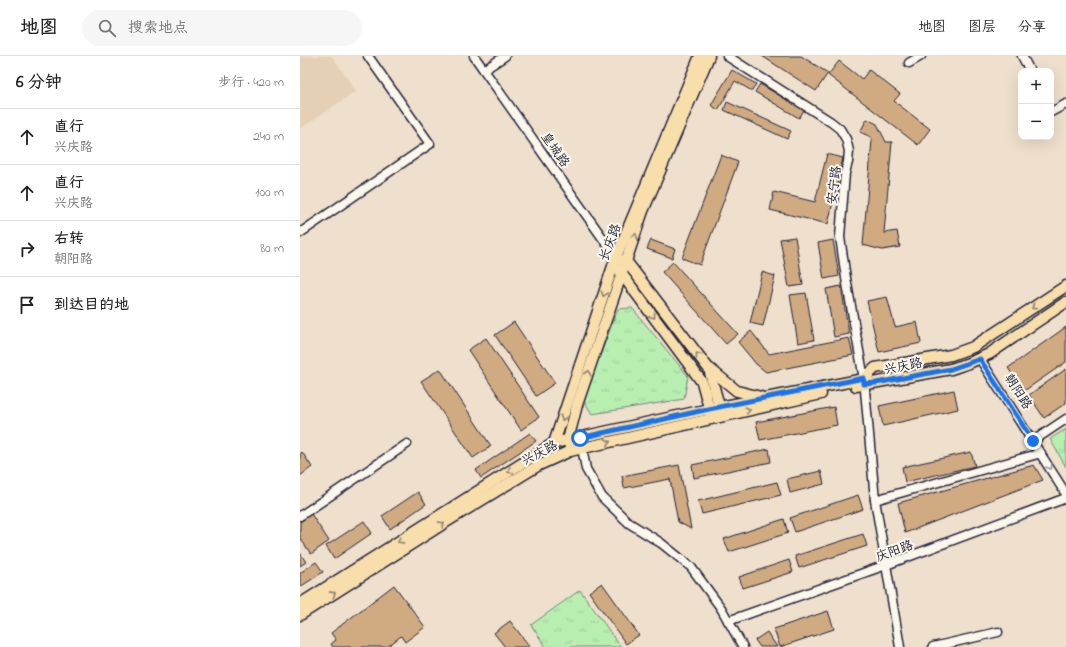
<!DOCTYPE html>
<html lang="zh">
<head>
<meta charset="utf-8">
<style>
  :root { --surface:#fff; --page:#f6f6f6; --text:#222; --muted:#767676; --line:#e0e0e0 }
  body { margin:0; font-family:"Indie Flower","LXGW WenKai TC",sans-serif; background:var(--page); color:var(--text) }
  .controls { position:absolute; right:12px; top:12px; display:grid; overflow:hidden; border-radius:8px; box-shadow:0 4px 16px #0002 }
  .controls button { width:36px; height:36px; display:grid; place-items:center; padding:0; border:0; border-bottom:1px solid var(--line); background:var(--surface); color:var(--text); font:20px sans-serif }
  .stop { position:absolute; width:12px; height:12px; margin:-9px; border:3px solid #1a73e8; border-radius:50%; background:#fff }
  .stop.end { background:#1a73e8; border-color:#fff; box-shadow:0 1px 4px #0008 }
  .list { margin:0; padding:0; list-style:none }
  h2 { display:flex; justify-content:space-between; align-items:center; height:52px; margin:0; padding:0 16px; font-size:17px }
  h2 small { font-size:13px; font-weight:400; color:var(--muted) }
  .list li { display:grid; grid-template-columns:26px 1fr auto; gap:12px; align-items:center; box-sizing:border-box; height:56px; padding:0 16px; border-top:1px solid var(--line) }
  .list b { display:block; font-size:15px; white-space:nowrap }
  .list p { margin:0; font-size:13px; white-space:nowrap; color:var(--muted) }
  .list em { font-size:13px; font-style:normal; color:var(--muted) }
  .icon { flex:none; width:22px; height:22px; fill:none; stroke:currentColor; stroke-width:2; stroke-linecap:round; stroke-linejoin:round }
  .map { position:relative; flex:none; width:766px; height:591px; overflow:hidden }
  header { display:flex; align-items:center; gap:24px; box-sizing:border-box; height:56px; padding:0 20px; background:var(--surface); border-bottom:1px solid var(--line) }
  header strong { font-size:19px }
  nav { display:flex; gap:22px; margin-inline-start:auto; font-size:14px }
  .search { width:280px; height:36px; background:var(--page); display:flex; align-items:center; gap:10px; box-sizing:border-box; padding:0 14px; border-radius:22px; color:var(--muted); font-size:15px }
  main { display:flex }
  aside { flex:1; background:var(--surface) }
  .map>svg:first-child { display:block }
  .built { fill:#e5d0b6 }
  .grass { fill:url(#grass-tufts); stroke:#6d8876 }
  .building { fill:#d0ab82; stroke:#22223b }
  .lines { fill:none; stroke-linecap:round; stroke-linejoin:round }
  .minor-casing { stroke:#22223b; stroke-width:11 }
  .major-casing { stroke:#22223b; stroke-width:13 }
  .minor { stroke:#fbf7ec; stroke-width:8 }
  .major { stroke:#f8deab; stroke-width:10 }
  .oneway { stroke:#8d8073 }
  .oneway2 { stroke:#99979c }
  .route { stroke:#1a73e8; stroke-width:5 }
  .labels { text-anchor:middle; stroke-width:4; stroke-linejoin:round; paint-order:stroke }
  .street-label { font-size:13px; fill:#22223b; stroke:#fbf7ec }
</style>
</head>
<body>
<header>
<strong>地图</strong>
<div class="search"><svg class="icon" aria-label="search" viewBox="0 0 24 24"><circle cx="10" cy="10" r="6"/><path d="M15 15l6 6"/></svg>搜索地点</div>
<nav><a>地图</a><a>图层</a><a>分享</a></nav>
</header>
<main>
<aside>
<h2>6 分钟<small>步行 · 420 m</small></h2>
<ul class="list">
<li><svg class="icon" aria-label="ahead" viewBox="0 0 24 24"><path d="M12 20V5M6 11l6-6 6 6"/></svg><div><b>直行</b><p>兴庆路</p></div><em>240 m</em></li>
<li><svg class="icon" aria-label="ahead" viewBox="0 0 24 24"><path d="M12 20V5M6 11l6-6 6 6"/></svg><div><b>直行</b><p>兴庆路</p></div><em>100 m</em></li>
<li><svg class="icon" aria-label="right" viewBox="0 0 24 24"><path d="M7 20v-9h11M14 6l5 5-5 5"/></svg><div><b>右转</b><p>朝阳路</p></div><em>80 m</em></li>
<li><svg class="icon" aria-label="arrive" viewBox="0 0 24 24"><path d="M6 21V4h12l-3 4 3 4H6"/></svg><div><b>到达目的地</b></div></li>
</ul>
</aside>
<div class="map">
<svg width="766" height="591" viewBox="0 0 766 591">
  <defs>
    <pattern id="grass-tufts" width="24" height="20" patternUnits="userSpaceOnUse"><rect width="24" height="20" fill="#b8efb1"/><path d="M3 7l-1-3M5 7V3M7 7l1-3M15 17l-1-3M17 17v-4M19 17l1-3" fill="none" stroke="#9ecd99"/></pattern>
  </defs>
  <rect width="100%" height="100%" fill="#eee0cc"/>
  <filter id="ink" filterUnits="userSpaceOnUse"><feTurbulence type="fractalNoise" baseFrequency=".025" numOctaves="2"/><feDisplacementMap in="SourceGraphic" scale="8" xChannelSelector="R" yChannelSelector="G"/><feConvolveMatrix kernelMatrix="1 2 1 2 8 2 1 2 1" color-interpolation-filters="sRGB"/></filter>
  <g filter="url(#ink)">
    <path class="built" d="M0,0H32L56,35L0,73Z"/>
    <g class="grass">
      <path d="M332,252L388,320L384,343L292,358L283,343L318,253Z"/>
      <path d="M766,373V411L750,383Z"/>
      <path d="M280,534L321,591H246L231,569Z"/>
    </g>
    <g class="building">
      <path d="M462,0H501L528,17L516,35Z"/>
      <path d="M539,5L562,23L569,14L600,38L594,45L630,73L618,89L528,19Z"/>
      <path d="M432,14L456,28L452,35L435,25L418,54L411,49Z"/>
      <path d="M460,28L504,54L499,62L455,36Z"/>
      <path d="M427,46L491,75L487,83L424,54Z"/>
      <path d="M567,63L577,68L586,86H592L584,177L597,175L600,191L582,194L563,189L572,84L571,81L560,76Z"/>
      <path d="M527,98L543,102L528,168L470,154L474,136L515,146Z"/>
      <path d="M421,99L438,106L400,209L382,202Z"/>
      <path d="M495,181L503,229L489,231L480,183Z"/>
      <path d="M351,184L375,193L372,202L347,193Z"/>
      <path d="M533,184L539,220L524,223L518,187Z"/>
      <path d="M373,206L438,278L426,288L362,216Z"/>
      <path d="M462,216L475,220L463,270L450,267Z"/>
      <path d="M541,230L549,278L534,281L526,233Z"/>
      <path d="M506,237L514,284L498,287L490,239Z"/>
      <path d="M587,241L595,271L617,266L621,287L579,296L567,245Z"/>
      <path d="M214,266L255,327L236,340L195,279Z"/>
      <path d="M766,271V306L724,335L708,312Z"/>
      <path d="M451,275L469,298L549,282L553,299L466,316L456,308L438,286Z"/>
      <path d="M186,282L239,361L221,374L168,294Z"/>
      <path d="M140,313L191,390L173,402L121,325Z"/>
      <path d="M766,313V347L744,362L729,339Z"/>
      <path d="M654,334L658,353L583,370L579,350Z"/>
      <path d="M534,351L537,369L460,384L456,366Z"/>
      <path d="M230,377L236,385L181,422L176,414Z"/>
      <path d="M469,393L471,406L394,422L392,409Z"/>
      <path d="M2,396L12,411L0,420V398Z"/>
      <path d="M671,396L675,410L605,426L602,411Z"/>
      <path d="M379,409L391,473L378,466L370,423L324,432L322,420Z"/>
      <path d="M734,409L743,424L605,477L598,447Z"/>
      <path d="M521,415L524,428L490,437L487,423Z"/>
      <path d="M477,426L481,439L402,458L398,445Z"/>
      <path d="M118,436L126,448L90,473L82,460Z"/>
      <path d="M558,439L563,453L495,476L490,462Z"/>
      <path d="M11,458L29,485L11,498L0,482V466Z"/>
      <path d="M484,463L488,477L429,496L424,483Z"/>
      <path d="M64,465L72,477L34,503L26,490Z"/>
      <path d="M563,478L567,490L499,512L495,500Z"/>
      <path d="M0,497L6,506L0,510Z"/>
      <path d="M489,504L493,516L443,532L439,521Z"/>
      <path d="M16,506L23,516L0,531V517Z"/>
      <path d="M302,527L339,579L326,588L289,536Z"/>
      <path d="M94,529L125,571L105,586L101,580L87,591H33L31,588L36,584L31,577Z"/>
      <path d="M528,555L534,573L480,591L474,573Z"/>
      <path d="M210,565L230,591H205L194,577Z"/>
      <path d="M467,576L477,591H460L455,584Z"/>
    </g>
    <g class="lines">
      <g class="minor-casing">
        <g id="minor">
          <path d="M174,0L316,201"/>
          <path d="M427,0L531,66L540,73L546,83L549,95L548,106L545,117L540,181L546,222L564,323L575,444L600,591"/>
          <path d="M722,0L730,15"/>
          <path d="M609,7L621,0"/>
          <path d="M184,14L205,0"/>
          <path d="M751,56L766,48"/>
          <path d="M0,177L130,88L68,0"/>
          <path d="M680,303L766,438"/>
          <path d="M733,385L766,363"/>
          <path d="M281,386L286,413L302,441L329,467L361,487L391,511L421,552L443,591"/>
          <path d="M575,444L741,397"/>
          <path d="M0,460L107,388"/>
          <path d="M428,565L586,509L766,442"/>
          <path d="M633,591L698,576"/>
        </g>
      </g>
      <g class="major-casing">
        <g id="major">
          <path d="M322,204L326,205L409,313L421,357"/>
          <path d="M320,213L321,217L402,326L411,359"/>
          <path d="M410,313L437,335L461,341"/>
          <path d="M556,330L651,313L669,307L689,298L766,246"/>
          <path d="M254,387L316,201L400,0"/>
          <path d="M269,388L268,384L277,349L343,155L409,0"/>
          <path d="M0,548L254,387L409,353L564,323L575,312L651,299L673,291L766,230"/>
          <path d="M0,559L146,466L239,409L270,395L521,338"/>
        </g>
      </g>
      <use href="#minor" class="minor"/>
      <use href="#major" class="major"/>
    </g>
    <defs><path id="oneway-chevron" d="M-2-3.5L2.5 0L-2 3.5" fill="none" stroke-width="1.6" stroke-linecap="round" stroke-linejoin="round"/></defs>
    <g class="oneway">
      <use href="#oneway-chevron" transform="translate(335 180) rotate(-70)"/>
      <use href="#oneway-chevron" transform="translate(304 238) rotate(108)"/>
      <use href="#oneway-chevron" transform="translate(734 251) rotate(146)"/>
      <use href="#oneway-chevron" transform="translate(353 260) rotate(53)"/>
      <use href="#oneway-chevron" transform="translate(398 299) rotate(-128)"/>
      <use href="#oneway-chevron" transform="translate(288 317) rotate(-71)"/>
      <use href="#oneway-chevron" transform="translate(448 354) rotate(-13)"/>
      <use href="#oneway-chevron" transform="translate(263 362) rotate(108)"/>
      <use href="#oneway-chevron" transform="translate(308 386) rotate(-13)"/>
      <use href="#oneway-chevron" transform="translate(210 415) rotate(148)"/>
      <use href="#oneway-chevron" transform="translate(142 468) rotate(-32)"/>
      <use href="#oneway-chevron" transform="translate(100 485) rotate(148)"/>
      <use href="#oneway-chevron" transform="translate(33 538) rotate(-33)"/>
    </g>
    <use class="oneway2" href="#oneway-chevron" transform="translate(750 411) rotate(58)"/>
  </g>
  <g class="lines" filter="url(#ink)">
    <path class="route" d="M280,382L409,353L564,322V328L576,327L651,313L680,303L733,385"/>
  </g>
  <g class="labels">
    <g class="street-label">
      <text transform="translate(256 93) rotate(55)" y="5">皇城路</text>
      <text transform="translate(533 129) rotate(-83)" y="5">安宁路</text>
      <text transform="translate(309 186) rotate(-69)" y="5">长庆路</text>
      <text transform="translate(603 309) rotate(-11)" y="5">兴庆路</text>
      <text transform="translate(719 335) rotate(57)" y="5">朝阳路</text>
      <text transform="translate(239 396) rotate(-27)" y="5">兴庆路</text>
      <text transform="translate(594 494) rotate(-20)" y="5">庆阳路</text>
    </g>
  </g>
</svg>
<div class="controls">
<button>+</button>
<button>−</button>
</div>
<div class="stop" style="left:280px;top:382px"></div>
<div class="stop end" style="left:733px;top:385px"></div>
</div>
</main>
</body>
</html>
